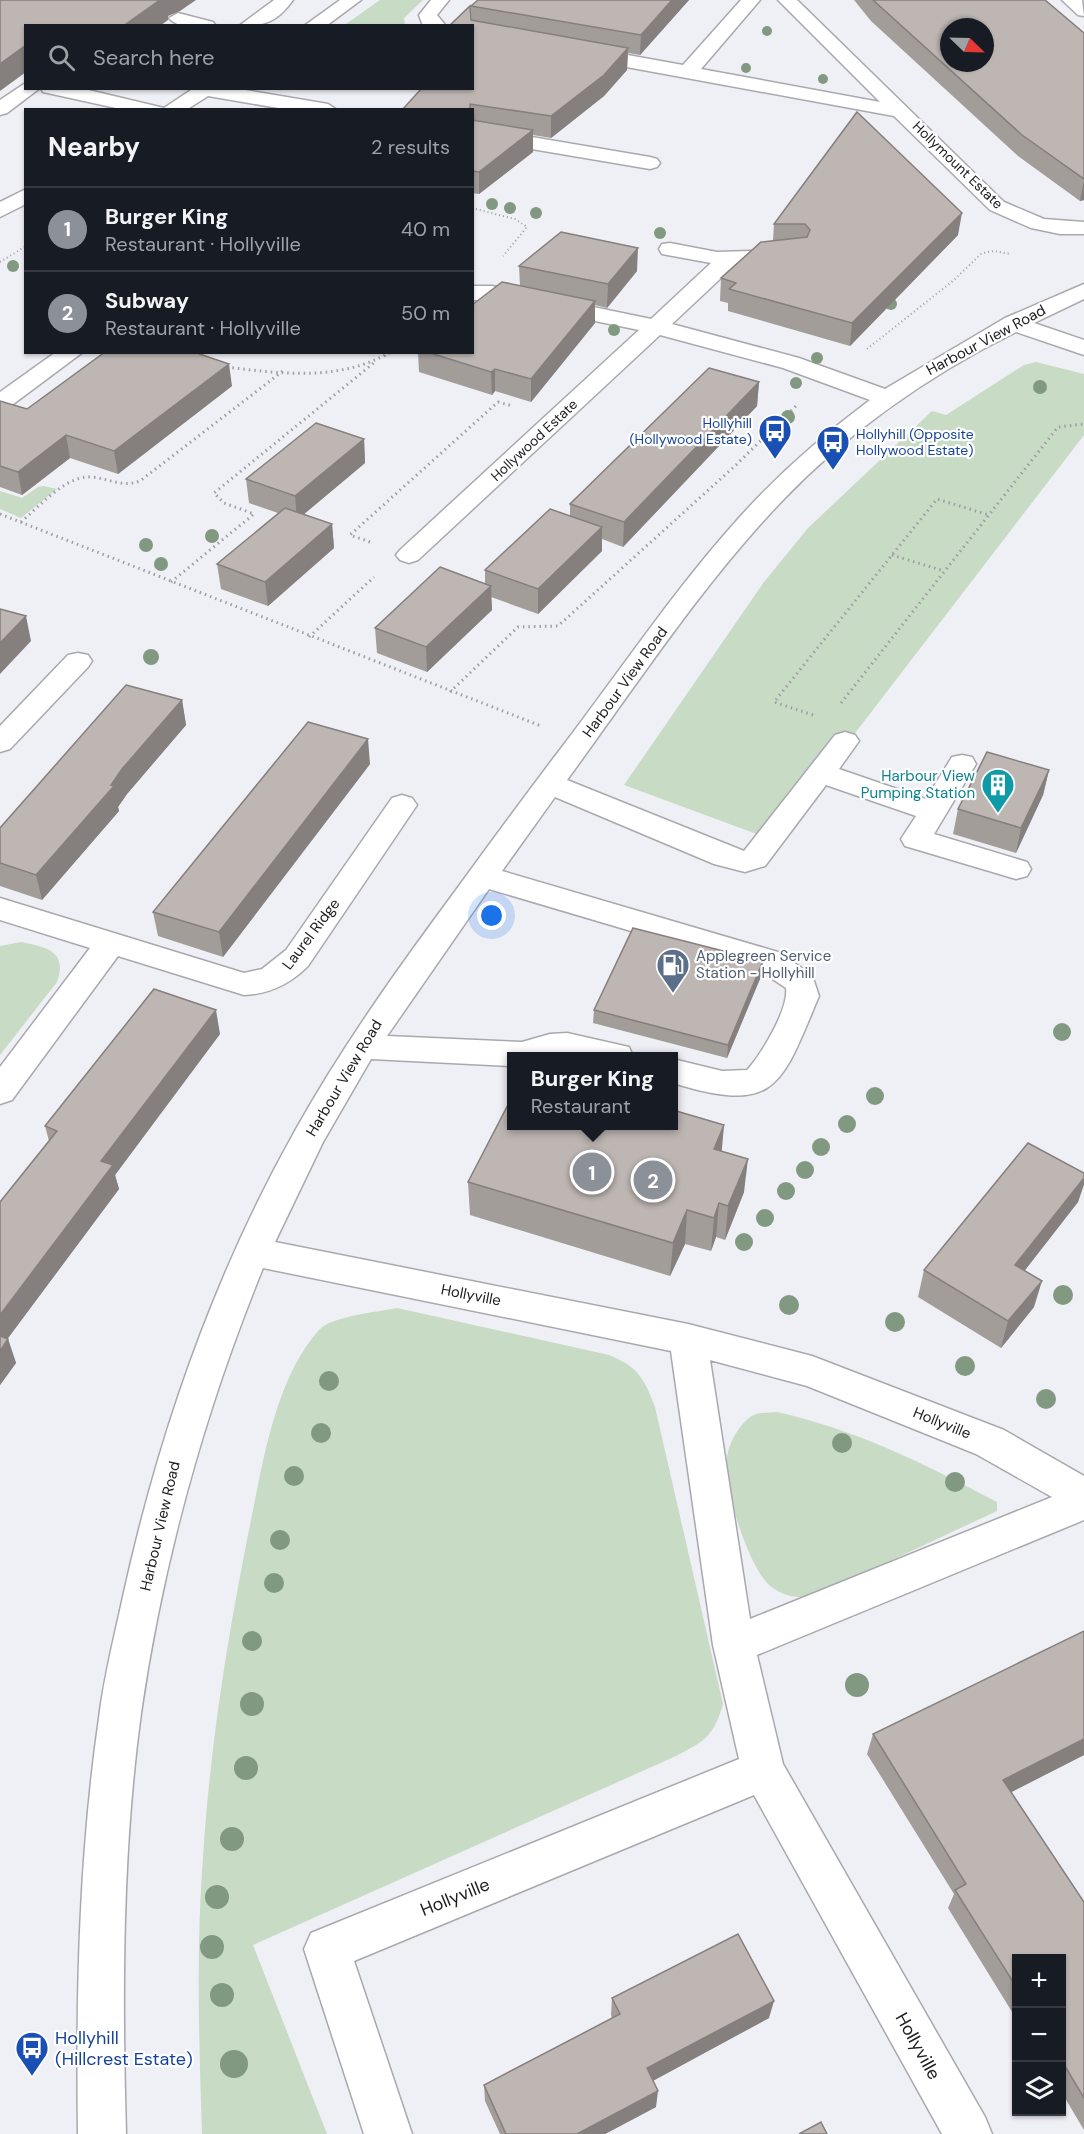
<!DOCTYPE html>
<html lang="en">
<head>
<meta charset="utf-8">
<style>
  :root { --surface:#171b24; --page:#242831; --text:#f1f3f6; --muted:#9ea1a6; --line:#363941; --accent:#8c9099 }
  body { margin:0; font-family:"DM Sans",sans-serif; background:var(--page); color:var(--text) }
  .controls { position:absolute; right:18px; bottom:18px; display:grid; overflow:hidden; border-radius:0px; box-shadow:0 2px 4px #0004 }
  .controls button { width:54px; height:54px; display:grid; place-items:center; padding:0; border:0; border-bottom:2px solid var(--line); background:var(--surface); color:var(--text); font:30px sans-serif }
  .compass { position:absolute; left:940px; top:18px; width:54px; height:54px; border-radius:50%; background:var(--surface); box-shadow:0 2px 4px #0004; rotate:113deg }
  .you { position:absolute; left:492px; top:916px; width:21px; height:21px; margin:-15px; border:4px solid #fff; border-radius:50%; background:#1a73e8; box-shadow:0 0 0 9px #1a73e833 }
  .badge { display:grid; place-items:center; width:39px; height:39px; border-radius:50%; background:var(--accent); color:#fff; font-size:20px; font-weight:700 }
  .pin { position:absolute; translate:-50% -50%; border:3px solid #fff; box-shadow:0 2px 6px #0006 }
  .popup { position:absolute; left:507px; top:1052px; width:171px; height:78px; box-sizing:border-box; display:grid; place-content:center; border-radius:0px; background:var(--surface); filter:drop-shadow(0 2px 4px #0005); font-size:20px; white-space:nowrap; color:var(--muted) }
  .popup b { font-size:22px; color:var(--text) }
  .popup::after { content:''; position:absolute; left:50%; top:100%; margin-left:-12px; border:12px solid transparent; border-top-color:var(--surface) }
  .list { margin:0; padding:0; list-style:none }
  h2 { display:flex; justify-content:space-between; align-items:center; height:78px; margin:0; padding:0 24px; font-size:26px }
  h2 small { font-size:20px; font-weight:400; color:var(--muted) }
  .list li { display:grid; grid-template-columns:39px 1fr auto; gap:18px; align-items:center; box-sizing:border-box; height:84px; padding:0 24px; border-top:2px solid var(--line) }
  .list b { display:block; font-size:22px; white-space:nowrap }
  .list p { margin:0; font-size:20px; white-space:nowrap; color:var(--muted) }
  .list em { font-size:20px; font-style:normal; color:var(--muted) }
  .icon { flex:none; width:33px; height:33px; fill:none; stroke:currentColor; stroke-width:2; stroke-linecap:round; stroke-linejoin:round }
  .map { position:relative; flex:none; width:1084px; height:2134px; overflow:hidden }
  .search { position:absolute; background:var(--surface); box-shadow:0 2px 4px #0004; left:24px; top:24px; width:450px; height:66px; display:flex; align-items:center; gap:15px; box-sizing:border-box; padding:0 21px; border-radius:0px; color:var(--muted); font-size:22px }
  .panel { position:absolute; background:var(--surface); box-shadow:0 2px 4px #0004; left:24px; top:108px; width:450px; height:246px; border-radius:0px }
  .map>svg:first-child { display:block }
  .green { fill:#c8dbc4 }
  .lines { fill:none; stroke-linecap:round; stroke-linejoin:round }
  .minor-casing { stroke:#a9a8af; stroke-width:3 }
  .path-far1 { stroke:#9e9ea3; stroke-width:2; stroke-dasharray:1 3; stroke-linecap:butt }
  .path { stroke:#9e9ea3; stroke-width:3; stroke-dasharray:1.5 4; stroke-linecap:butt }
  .minor { fill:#fff; fill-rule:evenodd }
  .tree { fill:#829981 }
  .wall { fill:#a39d9a }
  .shaded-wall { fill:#857f7d }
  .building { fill:#beb6b3; stroke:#857f7d; stroke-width:1.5; fill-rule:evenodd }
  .labels { text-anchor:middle; stroke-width:4.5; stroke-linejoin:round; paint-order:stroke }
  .far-street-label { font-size:14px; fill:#202023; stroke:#fff }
  .far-transit-label { font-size:14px; fill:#164399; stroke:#fff; text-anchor:end }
  .street-label { font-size:15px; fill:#202023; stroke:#fff }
  .culture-label { font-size:15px; fill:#0d838f; stroke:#fff; text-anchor:end }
  .service-label { font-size:15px; fill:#4e5e75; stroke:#fff; text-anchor:start }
  .near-street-label { font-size:18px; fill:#202023; stroke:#fff }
  .near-transit-label { font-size:18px; fill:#164399; stroke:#fff; text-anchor:start }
</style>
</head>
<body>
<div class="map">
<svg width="1084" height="2134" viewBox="0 0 1084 2134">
  <rect width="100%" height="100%" fill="#efeff6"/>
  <g class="green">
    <path d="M380,0H423L404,18L405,25L346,24Z"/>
    <path d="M1036,362L1084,374V435L773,840L624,785L764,582L808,528L932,411L946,415L1024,365Z"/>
    <path d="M44,486L57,489L21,518L0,509V491L22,498L38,487Z"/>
    <path d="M21,942C46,947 68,951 57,982L0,1055V946Z"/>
    <path d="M397,1308L609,1355C638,1367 644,1378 655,1407L723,1704C714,1736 705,1741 676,1756L253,1945L327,2134H202C199,2042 196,1949 203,1857C210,1746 228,1634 250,1525C263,1462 275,1379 319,1330C332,1316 378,1312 397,1308Z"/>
    <path d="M777,1412C857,1430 925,1464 997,1502V1511L813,1597C797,1598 786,1597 773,1588C749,1573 720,1479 728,1452C731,1440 742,1420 754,1415C760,1412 770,1413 777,1412Z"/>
  </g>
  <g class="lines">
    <g class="minor-casing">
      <g id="minor">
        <path d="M274,0H293C277,22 265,26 239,26Z"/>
        <path d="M340,0H361L326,26H304Z"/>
        <path d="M431,0H449L437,15L446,26H423L419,15Z"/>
        <path d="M741,0H760L701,69L880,102L778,0H797L1004,202L1044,219L1084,222V234H1060L1031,228L990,210L894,116L583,59L574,53L583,47L683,65Z"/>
        <path d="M1062,0H1082L1084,16L1078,15Z"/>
        <path d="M178,13L213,22L216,26C202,26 179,30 169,18Z"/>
        <path d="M24,84L26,88H40L7,113L0,115V100Z"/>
        <path d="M41,88H80L164,108L194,88H233L328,104L337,110H290L208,96L186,110H125L43,92Z"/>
        <path d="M472,127L650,157L657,159L660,163L657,167L650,169L472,139Z"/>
        <path d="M26,189V204L0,217V202Z"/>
        <path d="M670,243L717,252L751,251L754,256L751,261L737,263L672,324L799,358L885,389L1005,318L1084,284V299L1034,323L1084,340V355L1016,332C929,375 848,432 781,502C701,586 636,686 567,780L744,851L835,735L845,732L855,735L859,741L839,769L926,799L952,757L962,755L972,757L976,764L934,834L1027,862L1031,869L1027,876L1016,879L905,846L901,839L916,816L826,785L765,866L745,872L714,864L555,797L502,871L778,952L812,975L819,996C781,1086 777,1115 673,1083V1059L722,1071L747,1070C761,1055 789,1009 786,988L756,968L489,889L387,1036L522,1042L550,1034L567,1033L629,1047L633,1056H511V1066L371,1059L323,1142L275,1242L688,1324L812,1356L1004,1430L1084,1476V1520L757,1655L783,1764L985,2117L992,2134H942L754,1795L354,1961L412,2134H364L304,1949L311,1933L739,1759L713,1645L671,1351L263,1268C205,1410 163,1561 141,1713C122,1852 122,1994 126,2134H78C76,1995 79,1856 99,1718C104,1676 115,1634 124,1592C160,1430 215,1273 296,1129C343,1045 399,967 456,890C491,842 526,794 562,747C620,671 674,590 738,519C778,474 822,436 870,400L783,368L660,335L418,560L409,563L400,560L396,555L400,550L639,330L492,300H472V286H492L651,319L711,263L662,254L659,249L662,244ZM710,1360L807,1386L976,1454L1052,1497L750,1619Z"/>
        <path d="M56,352H83L8,408L0,410V392Z"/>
        <path d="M78,653L88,655L92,661L88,667L10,749L0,752V726L68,655Z"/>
        <path d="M402,795L412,798L417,805L308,966C290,984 270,994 244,995L118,956L12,1100L0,1104V1067L90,948L0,920V898L244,973L262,969L286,950L392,798Z"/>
      </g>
    </g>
    <g class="path-far1">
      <path d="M472,208L515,219L527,227L503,256"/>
      <path d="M0,262L26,246"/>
      <path d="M867,349L954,280L982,253L994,251L1010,254"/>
      <path d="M385,356L392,352"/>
    </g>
    <g class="path">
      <path d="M227,367C281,374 338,381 387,354"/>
      <path d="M0,514L541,726"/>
      <path d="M21,522C39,507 65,476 90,477C109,478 121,488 140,481L283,371"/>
      <path d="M370,542L350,535L498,402L513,406"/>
      <path d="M892,555L944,571"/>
      <path d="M171,582L254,514L224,503L214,493L375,362"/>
      <path d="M309,637L374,577"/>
      <path d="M450,692L518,627L558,626L736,465L796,406"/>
      <path d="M841,703L1058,427L1084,424"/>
      <path d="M813,715L774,702L937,499L989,515"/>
    </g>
    <use href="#minor" class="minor"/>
  </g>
  <g class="tree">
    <circle cx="767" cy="31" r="5"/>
    <circle cx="746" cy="68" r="5"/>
    <circle cx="823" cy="79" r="5"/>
    <circle cx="492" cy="204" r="6"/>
    <circle cx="510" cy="208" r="6"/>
    <circle cx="536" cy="213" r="6"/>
    <circle cx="660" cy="233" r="6"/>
    <circle cx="13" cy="266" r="6"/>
    <circle cx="891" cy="304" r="6"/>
    <circle cx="614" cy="330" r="6"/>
    <circle cx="817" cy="358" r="6"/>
    <circle cx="796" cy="383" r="6"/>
    <circle cx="1040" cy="387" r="7"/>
    <circle cx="788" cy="417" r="7"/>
    <circle cx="212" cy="536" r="7"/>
    <circle cx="146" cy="545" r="7"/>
    <circle cx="161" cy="564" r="7"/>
    <circle cx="151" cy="657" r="8"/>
    <circle cx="1062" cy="1032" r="9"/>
    <circle cx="875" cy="1096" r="9"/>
    <circle cx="847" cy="1124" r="9"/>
    <circle cx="821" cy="1147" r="9"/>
    <circle cx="805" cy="1170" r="9"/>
    <circle cx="786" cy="1191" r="9"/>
    <circle cx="765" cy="1218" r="9"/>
    <circle cx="744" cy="1242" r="9"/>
    <circle cx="1063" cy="1295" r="10"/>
    <circle cx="789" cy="1305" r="10"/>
    <circle cx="895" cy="1322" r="10"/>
    <circle cx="965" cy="1366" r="10"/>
    <circle cx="329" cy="1381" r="10"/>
    <circle cx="1046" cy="1399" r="10"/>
    <circle cx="321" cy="1433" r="10"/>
    <circle cx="842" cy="1443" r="10"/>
    <circle cx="294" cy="1476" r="10"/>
    <circle cx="955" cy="1482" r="10"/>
    <circle cx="280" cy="1540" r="10"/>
    <circle cx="274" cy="1583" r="10"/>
    <circle cx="252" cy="1641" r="10"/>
    <circle cx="857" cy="1685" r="12"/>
    <circle cx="252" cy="1704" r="12"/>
    <circle cx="246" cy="1768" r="12"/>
    <circle cx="232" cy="1839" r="12"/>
    <circle cx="217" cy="1897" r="12"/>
    <circle cx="212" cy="1947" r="12"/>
    <circle cx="222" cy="1995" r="12"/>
    <circle cx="234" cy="2064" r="14"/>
  </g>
  <g class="wall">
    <path d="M478,0H689L640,55L628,53L627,70L604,96L551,138L533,135V152L479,194L472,193V110H402L472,88L471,6Z"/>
    <path d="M854,0H1045L1084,33V200L1080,201L1018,156L871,21Z"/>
    <path d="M857,112L958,235L850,346L728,311V303L720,301L721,278L773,240L774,224Z"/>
    <path d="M519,266L637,271L607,308L595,305V323L531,402L495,391L492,395L419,372L418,352H472L520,286Z"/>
    <path d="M759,382L757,406L623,547L602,539V551L538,614L491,597L492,610L427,672L377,653L375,628L485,584V570L570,516V504Z"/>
    <path d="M232,386L118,474L70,458L22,495L0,487V401L27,409Z"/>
    <path d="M364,439L365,463L304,514L332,524L334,548L268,606L221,589L217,564L278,513L249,503L246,479Z"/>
    <path d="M182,700L186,725L127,794L118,807L119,811L42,900L0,886V828Z"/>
    <path d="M370,764L223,957L158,936L153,912Z"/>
    <path d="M1049,770L1043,795L1016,853L953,834L958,809Z"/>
    <path d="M762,974L727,1058L593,1023L594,1010Z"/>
    <path d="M220,1034L115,1175L119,1189L7,1339H8L16,1363L0,1385V1202L49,1141L45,1126Z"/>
    <path d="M724,1125L721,1151L744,1192L725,1240L716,1237L711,1251L685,1244L670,1276L470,1215L468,1182Z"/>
    <path d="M1084,1173V1184L1078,1202L1025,1270L1034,1307L1001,1348L918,1297L924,1270Z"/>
    <path d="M873,1734L1084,1755L1011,1792L1084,1902V2130L1062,2093V1959H1017V2020L948,1908L954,1894L867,1754Z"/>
    <path d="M612,1998L769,2018L653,2081L656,2107L605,2134H500L485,2101L484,2085L612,2018L611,2015Z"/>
  </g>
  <g class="shaded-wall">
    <path d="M160,0H196L180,11L168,16V20L160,26H123Z"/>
    <path d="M672,0H689L640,55L641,35Z"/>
    <path d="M26,45V72L0,91V64Z"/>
    <path d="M628,48L627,70L604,96L551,138V116Z"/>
    <path d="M533,130V152L479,194V172Z"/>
    <path d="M1084,180V200L1080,201Z"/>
    <path d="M962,213L958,235L850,346L852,323Z"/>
    <path d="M638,248L637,271L607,308L608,284Z"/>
    <path d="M595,301V323L531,402V379Z"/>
    <path d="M229,364L232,386L118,474L114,451Z"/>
    <path d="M495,369V391L492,395L491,372Z"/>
    <path d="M759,382L757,406L623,547L624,522Z"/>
    <path d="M66,435L70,458L22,495L18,472Z"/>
    <path d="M364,439L365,463L297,520L295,496Z"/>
    <path d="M332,524L334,548L268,606L265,582Z"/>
    <path d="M602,527V551L538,614V589Z"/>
    <path d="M491,586L492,610L427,672L426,647Z"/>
    <path d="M26,616L31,641L0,674V643Z"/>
    <path d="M182,700L186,725L127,794L118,807L119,811L42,900L36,875L122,769Z"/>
    <path d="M368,739L370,764L223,957L219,932Z"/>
    <path d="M1049,770L1043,795L1016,853L1021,828Z"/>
    <path d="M763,961L762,974L727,1058L728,1045Z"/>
    <path d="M216,1010L220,1034L115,1175L119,1189L0,1349V1315L101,1161Z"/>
    <path d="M724,1125L721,1159L714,1149Z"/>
    <path d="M748,1159L744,1192L725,1240L728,1206Z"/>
    <path d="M1084,1178V1184L1078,1202L1008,1292L1015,1265Z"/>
    <path d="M719,1203L716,1237L711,1251L714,1218Z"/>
    <path d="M687,1210L685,1244L670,1276L673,1243Z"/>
    <path d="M1042,1281L1034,1307L1001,1348L1008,1321Z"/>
    <path d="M8,1339L16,1363L0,1385V1351Z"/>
    <path d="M1084,1739V1755L996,1800L1003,1780Z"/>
    <path d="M774,2001L769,2018L645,2085L647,2068Z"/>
    <path d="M658,2091L656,2107L605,2134H577Z"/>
  </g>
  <g class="building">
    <path d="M0,0H160L123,26H26V45L0,64Z"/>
    <path d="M478,0H672L641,35L471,6Z"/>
    <path d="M873,0H1045L1084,33V179L1022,135ZM949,27H985V63H949Z"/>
    <path d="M470,6L471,20L628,48L604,75L551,116L470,104V110H402L422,88H472V26H449Z"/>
    <path d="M857,112L962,213L852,323L729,289L736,283L721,278L761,242L807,237L810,230L805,224H774Z"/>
    <path d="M472,120L533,130L479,172L472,171Z"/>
    <path d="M561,232L638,248L608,284L519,266Z"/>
    <path d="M502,282L595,301L531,379L495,369L491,372L427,352H472V305Z"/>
    <path d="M105,352H194L229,364L114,451L66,435L18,472L0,466V401L27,409Z"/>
    <path d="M709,368L759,382L624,522L570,504Z"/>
    <path d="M316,423L364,439L295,496L246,479Z"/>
    <path d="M285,508L332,524L265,582L217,564Z"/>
    <path d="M550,509L602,527L538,589L485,570Z"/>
    <path d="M440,567L491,586L426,647L375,628Z"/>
    <path d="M0,609L26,616L0,643Z"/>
    <path d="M126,685L182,700L122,769L111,785L114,786L36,875L0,863V828Z"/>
    <path d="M308,722L368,739L219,932L153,912Z"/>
    <path d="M987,752L1049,770L1021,828L958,809Z"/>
    <path d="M633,928L763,961L728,1045L594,1010Z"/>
    <path d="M154,989L216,1010L101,1161L113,1165L0,1315V1202L57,1131L45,1126Z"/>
    <path d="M511,1099V1125H673V1110L724,1125L714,1149L748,1159L728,1206L719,1203L714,1218L687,1210L673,1243L468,1182Z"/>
    <path d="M1028,1143L1084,1173V1178L1015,1265L1042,1281L1008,1321L924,1270Z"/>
    <path d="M0,1336L8,1339L0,1351Z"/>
    <path d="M1084,1631V1739L1003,1780L1084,1902V2098L1062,2061V1959H1017V1988L955,1890L966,1884L873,1734Z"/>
    <path d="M738,1934L774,2001L647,2068L658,2091L577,2134H506L484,2085L620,2014L612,1998Z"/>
    <path d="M821,2122L827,2134H799Z"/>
  </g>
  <defs>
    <g id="bus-pin" transform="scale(1.725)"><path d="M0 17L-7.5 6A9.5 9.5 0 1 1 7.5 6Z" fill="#1a4fb4" stroke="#fff"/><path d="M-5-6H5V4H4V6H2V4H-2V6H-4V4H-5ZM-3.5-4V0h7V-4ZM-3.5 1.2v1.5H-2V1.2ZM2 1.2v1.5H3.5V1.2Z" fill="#fff"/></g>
    <g id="building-pin" transform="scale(1.725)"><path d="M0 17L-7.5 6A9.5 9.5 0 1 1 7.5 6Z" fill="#0f9aa8" stroke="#fff"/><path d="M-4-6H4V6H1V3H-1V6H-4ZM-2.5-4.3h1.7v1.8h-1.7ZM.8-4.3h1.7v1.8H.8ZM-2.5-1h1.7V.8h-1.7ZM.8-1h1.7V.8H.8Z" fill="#fff"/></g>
    <g id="fuel-pin" transform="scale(1.725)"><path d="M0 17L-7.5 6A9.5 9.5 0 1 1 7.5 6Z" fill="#5c6f8a" stroke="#fff"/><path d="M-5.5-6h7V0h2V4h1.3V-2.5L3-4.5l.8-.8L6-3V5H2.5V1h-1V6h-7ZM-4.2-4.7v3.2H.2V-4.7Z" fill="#fff"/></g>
  </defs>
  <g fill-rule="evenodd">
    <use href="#bus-pin" x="775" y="431"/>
    <use href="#bus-pin" x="833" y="442"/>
    <use href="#building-pin" x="998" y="785"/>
    <use href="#fuel-pin" x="673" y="965"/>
    <use href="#bus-pin" x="32" y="2048"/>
  </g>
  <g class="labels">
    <g class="far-street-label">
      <text transform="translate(958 165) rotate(44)" y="5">Hollymount Estate</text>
      <text transform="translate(534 440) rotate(-43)" y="5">Hollywood Estate</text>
    </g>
    <g class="far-transit-label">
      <text x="752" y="428">Hollyhill<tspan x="752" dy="16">(Hollywood Estate)</tspan></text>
      <text x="856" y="439" text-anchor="start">Hollyhill (Opposite<tspan x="856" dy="16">Hollywood Estate)</tspan></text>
    </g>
    <g class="street-label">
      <text transform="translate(986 340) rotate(-28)" y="5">Harbour View Road</text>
      <text transform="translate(625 682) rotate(-54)" y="5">Harbour View Road</text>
      <text transform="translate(311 934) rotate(-53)" y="5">Laurel Ridge</text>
      <text transform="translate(344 1078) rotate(-59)" y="5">Harbour View Road</text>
      <text transform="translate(471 1295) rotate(11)" y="5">Hollyville</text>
      <text transform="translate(942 1423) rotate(22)" y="5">Hollyville</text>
      <text transform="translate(160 1526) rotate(-77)" y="5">Harbour View Road</text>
    </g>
    <g class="culture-label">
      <text x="975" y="781">Harbour View<tspan x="975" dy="17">Pumping Station</tspan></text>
    </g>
    <g class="service-label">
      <text x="696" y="961">Applegreen Service<tspan x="696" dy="17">Station - Hollyhill</tspan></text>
    </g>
    <g class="near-street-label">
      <text transform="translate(455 1897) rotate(-22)" y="6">Hollyville</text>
      <text transform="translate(918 2046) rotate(61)" y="6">Hollyville</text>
    </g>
    <g class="near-transit-label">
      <text x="55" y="2044">Hollyhill<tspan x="55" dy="21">(Hillcrest Estate)</tspan></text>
    </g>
  </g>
</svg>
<div class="controls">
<button>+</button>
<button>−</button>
<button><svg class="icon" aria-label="layers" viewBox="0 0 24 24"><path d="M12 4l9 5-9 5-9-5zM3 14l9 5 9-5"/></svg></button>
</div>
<svg class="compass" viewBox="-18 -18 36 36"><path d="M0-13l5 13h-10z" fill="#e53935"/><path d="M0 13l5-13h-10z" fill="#9ea1a6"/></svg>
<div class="you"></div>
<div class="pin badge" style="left:592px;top:1172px">1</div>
<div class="popup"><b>Burger King</b>Restaurant</div>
<div class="pin badge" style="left:653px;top:1180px">2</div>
<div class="search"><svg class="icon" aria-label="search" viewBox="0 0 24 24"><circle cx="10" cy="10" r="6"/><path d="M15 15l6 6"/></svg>Search here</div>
<section class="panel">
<h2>Nearby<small>2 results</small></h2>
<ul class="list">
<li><span class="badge">1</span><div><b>Burger King</b><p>Restaurant · Hollyville</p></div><em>40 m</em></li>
<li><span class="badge">2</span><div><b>Subway</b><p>Restaurant · Hollyville</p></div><em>50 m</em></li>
</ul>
</section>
</div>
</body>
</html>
